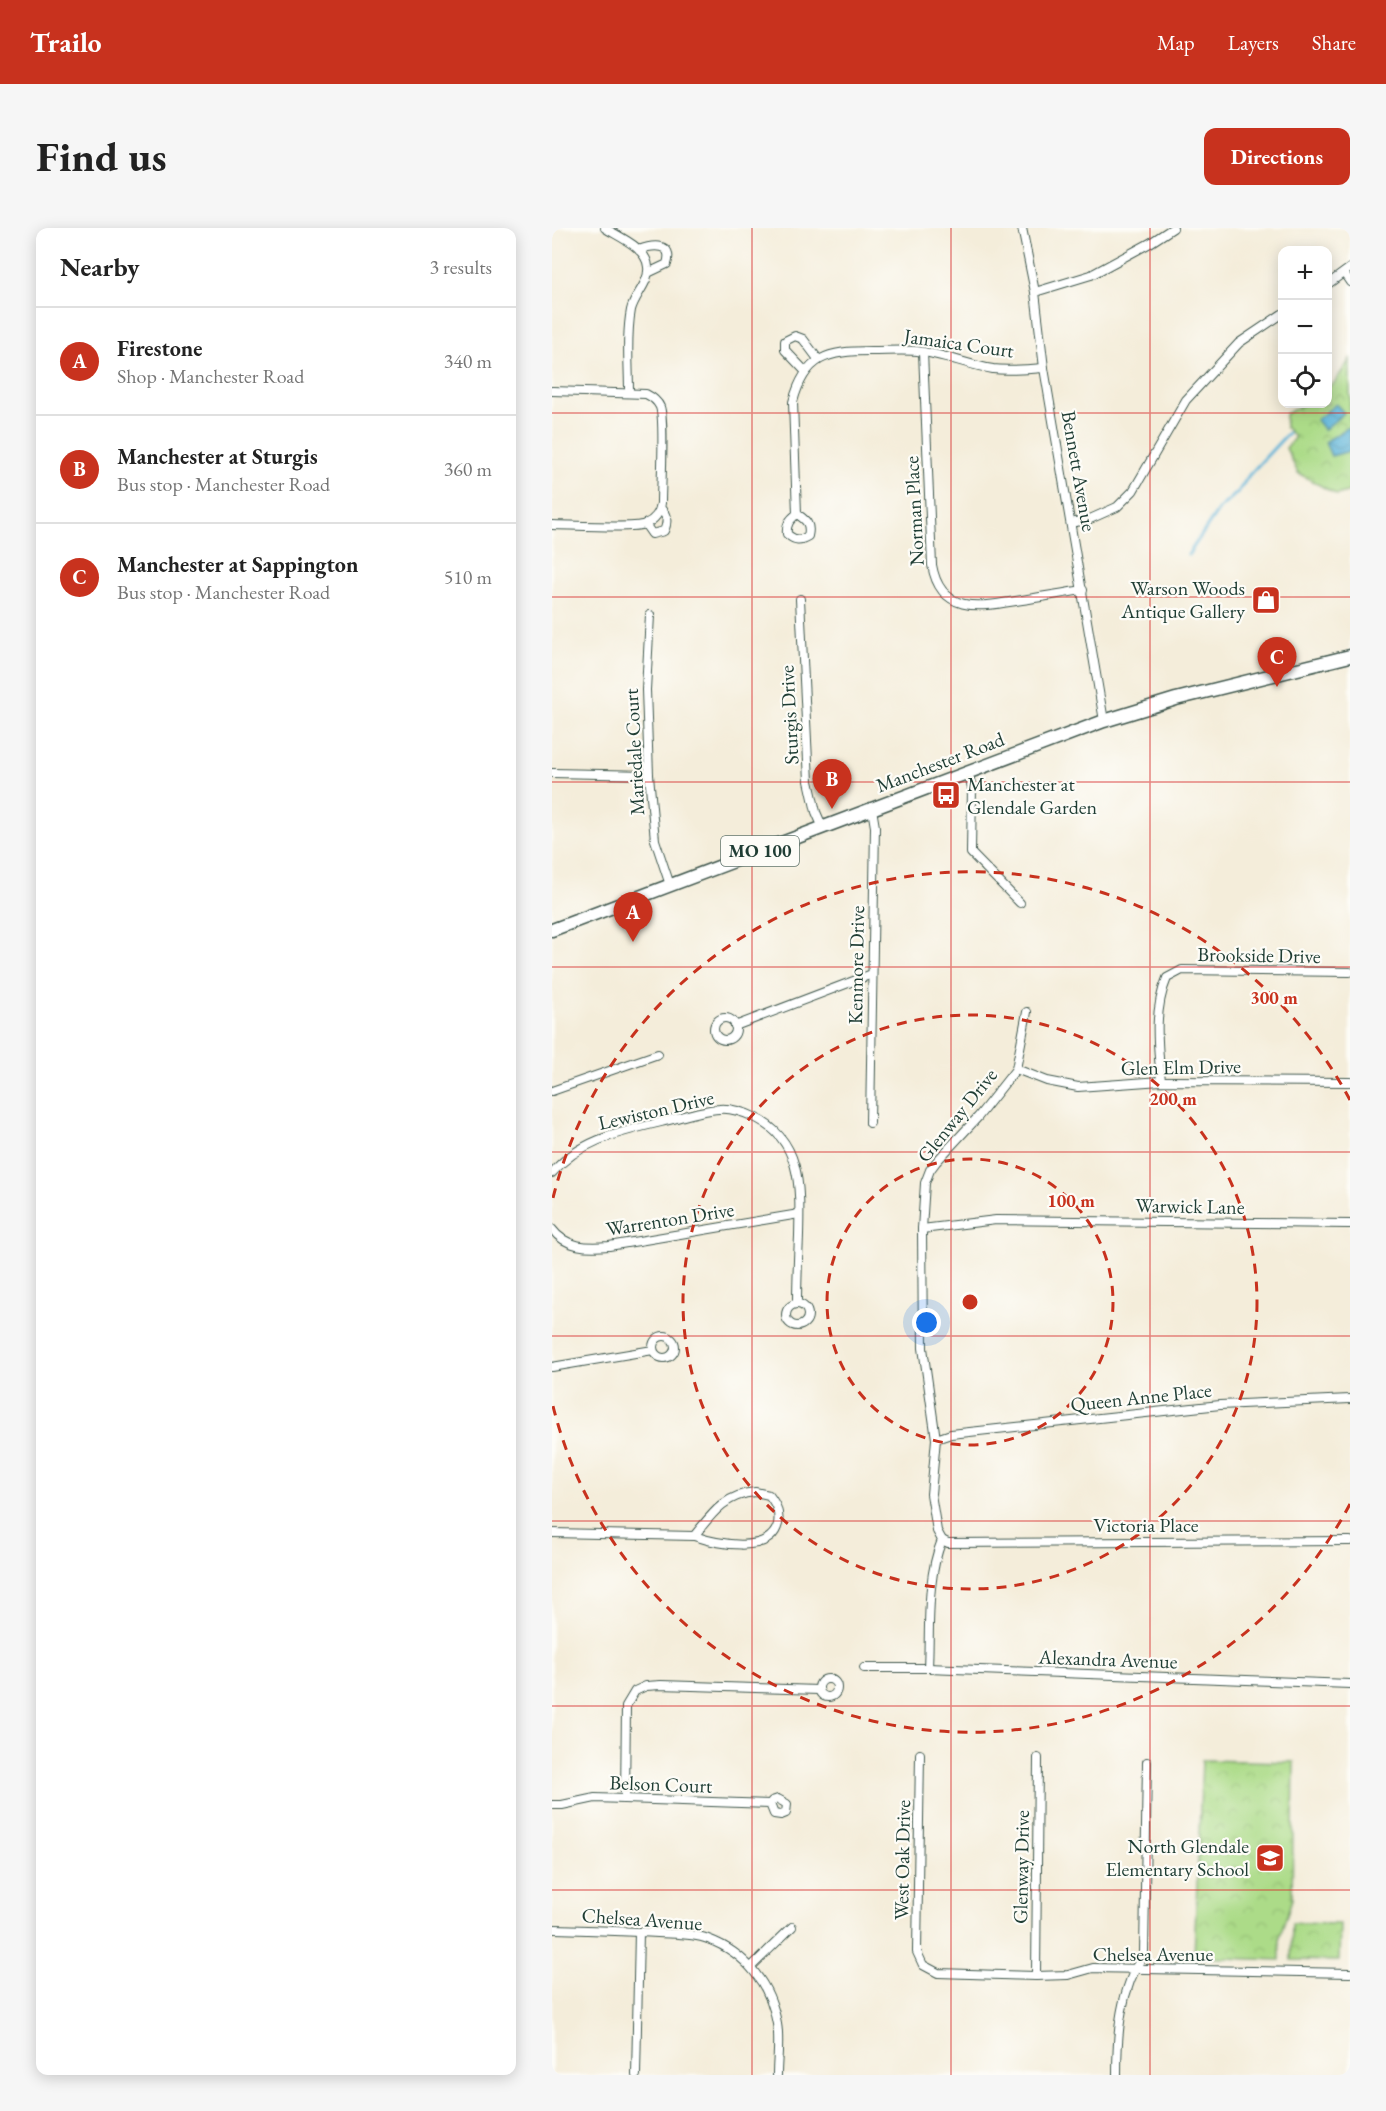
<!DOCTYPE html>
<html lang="en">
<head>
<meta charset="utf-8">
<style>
  :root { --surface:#fff; --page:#f6f6f6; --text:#222; --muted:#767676; --line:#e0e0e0; --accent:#c8321e }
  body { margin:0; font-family:"EB Garamond",serif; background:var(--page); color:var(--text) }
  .controls { position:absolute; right:18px; top:18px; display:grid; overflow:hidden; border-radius:12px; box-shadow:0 3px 15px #0003 }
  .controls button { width:54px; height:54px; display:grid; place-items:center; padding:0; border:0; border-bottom:2px solid var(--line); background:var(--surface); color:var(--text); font:30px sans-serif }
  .you { position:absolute; left:375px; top:1095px; width:21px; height:21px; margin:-15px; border:4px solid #fff; border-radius:50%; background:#1a73e8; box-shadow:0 0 0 9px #1a73e833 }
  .badge { display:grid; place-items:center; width:39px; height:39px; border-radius:50%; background:var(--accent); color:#fff; font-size:20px; font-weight:700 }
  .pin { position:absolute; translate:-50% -50px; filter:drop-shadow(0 2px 3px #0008) }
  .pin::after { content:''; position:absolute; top:32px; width:21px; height:18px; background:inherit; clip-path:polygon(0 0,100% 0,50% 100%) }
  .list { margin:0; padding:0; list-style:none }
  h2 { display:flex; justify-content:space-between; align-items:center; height:78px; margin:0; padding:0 24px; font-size:26px }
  h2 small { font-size:20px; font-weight:400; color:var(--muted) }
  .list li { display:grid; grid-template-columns:39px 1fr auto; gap:18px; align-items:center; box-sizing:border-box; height:108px; padding:0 24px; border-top:2px solid var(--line) }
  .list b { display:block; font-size:22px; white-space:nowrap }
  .list p { margin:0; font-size:20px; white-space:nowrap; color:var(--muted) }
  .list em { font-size:20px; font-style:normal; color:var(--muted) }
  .icon { flex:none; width:33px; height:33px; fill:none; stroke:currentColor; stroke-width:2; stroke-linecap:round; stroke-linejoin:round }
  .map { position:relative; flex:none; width:798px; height:1847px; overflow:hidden; border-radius:12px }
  header { display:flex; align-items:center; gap:36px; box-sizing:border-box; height:84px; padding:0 30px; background:var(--accent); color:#fff }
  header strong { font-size:28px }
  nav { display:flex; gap:33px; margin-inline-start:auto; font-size:21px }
  .intro { display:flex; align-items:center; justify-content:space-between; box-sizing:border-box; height:144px; padding:0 36px }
  h1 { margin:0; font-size:42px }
  .button { padding:15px 27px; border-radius:12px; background:var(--accent); color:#fff; font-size:21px; font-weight:700 }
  main { display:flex; gap:36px; padding:0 36px }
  aside { flex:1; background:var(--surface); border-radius:12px; box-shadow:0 3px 15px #0003 }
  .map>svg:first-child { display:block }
  .park { fill:url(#park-crowns); stroke:#668c5e; stroke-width:1.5 }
  .water { fill:url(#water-waves); stroke:#3d7886; stroke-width:1.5 }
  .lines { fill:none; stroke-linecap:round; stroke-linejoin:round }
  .stream { stroke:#5bb3d8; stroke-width:3 }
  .minor-casing { stroke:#3f574d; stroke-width:10 }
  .primary-casing { stroke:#3f574d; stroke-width:15 }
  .minor { stroke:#fff; stroke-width:8 }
  .primary { stroke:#fff; stroke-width:12 }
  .grid { fill:none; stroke:#d62828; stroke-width:1.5; stroke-opacity:0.55 }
  .ring { fill:none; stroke:#c8321e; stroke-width:3; stroke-dasharray:10 8 }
  .labels { text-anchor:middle; stroke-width:4.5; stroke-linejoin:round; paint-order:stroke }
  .shield { fill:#fdfcf7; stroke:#62766e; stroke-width:1.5 }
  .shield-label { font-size:18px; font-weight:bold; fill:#1f3d34 }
  .street-label { font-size:20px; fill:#1f3d34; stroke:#fdfcf7 }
  .poi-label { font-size:20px; fill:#1f3d34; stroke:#fdfcf7; text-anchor:end }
  .centre { fill:#c8321e; stroke:#fdfcf7; stroke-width:3 }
  .ring-label { font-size:18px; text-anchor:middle; font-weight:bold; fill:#c8321e; stroke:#fdfcf7; stroke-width:4.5; stroke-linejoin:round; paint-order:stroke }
</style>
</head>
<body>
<header>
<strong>Trailo</strong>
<nav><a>Map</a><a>Layers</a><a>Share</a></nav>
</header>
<div class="intro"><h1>Find us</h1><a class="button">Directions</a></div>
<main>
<aside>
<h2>Nearby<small>3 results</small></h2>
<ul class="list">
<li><span class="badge">A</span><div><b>Firestone</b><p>Shop · Manchester Road</p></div><em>340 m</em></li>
<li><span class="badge">B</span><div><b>Manchester at Sturgis</b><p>Bus stop · Manchester Road</p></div><em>360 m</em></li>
<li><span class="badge">C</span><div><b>Manchester at Sappington</b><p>Bus stop · Manchester Road</p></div><em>510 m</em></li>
</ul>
</aside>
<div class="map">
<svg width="798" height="1847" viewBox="0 0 798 1847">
  <defs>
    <pattern id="park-crowns" width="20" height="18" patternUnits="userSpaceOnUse" patternTransform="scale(1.5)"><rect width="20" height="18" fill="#acdb88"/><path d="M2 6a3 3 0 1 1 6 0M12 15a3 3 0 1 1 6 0" fill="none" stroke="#94bd76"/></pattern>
    <pattern id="water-waves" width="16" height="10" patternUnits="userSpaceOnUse" patternTransform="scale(1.5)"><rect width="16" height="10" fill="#5bb3d8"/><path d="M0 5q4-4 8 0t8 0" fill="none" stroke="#4b93b0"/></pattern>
  </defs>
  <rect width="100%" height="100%" fill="#fdfcf7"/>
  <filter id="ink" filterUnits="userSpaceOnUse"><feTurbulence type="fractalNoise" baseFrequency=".0167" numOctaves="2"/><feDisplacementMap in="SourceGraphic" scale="12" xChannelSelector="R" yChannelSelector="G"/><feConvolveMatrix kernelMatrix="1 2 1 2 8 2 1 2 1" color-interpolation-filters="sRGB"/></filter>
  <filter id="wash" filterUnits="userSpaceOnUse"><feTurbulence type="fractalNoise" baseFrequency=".008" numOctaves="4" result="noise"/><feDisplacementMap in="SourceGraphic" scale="24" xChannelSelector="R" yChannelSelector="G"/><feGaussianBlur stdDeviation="1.35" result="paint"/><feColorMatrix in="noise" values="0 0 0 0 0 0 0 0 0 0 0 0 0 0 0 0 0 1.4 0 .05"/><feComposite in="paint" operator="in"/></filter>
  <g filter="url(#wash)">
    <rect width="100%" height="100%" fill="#f4edda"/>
    <g class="park">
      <path d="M798,131V263L785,267L746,245L734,220L743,209L733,199V186L753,176H776V159L782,155Z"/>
      <path d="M650,1532L742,1534L740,1671L728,1708V1732L642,1729Z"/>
      <path d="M740,1695L788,1696L787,1733L739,1732Z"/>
    </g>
    <g class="water">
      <path d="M784,176L792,185L772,202L764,192Z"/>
      <path d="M798,198V223L779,228L773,214Z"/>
    </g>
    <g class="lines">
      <path class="stream" d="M636,327L667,281L686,264L697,247L736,205"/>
    </g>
  </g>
  <g filter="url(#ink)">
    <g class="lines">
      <g class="minor-casing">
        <g id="minor">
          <path d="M53,0C67,9 95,20 96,39C98,54 82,68 79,82C74,108 77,138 77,165"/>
          <path d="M470,0L483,64L492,140L552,493"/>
          <path d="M87,22C100,17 122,14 115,36L96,45"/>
          <path d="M792,45L798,54"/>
          <path d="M776,56L798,40"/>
          <path d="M483,64L539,47L598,15L621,0"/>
          <path d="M371,124L380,337C389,389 432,378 470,372C490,369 511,365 531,362"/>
          <path d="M253,143L233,122V113L243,108L251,111L266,131"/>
          <path d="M0,163L94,166C100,169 105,172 108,179C113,192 109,256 109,275C108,284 103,292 93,296C83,301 16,297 0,297"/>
          <path d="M245,286C237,292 234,297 235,306C243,313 248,313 256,308C259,296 254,292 245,286L241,174C253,128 276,123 319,123C334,123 350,122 365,123C391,126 416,137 441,141C457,143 475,141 492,140"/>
          <path d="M519,295L538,291L565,279L581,263L634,172L687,115L730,86"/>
          <path d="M93,296L100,306L112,303C116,294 116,287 108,280"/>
          <path d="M248,371L257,553L264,584L271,600"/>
          <path d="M98,387L94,462L97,547L103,612L118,657"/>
          <path d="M416,544L420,559L419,625L468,675"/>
          <path d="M0,545L97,547"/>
          <circle cx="173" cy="801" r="11"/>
          <path d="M183,798L320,746"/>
          <path d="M464,841L495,853L526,859L609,853L798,854"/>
          <path d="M609,853C606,818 601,783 615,750L630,742L798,744"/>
          <path d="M0,863L106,826"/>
          <path d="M318,895L323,599L320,581"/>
          <path d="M0,945C28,912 68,904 109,894C127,890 148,882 167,881C178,880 191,884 202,889C251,912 248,962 247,1008C246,1031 245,1053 245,1076"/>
          <path d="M0,1001C14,1020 36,1020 57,1018L247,986"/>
          <path d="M370,1001L444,992L798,996"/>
          <circle cx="245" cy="1087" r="11"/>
          <circle cx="112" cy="1119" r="11"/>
          <path d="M0,1139L101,1122"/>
          <path d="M384,1211L399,1206L668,1177L798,1171"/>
          <path d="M203,1264L217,1267C224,1276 228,1284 226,1296C218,1328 163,1315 142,1308C160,1286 172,1267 203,1264Z"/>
          <path d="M0,1305L142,1308"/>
          <path d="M390,1312L396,1315L798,1313"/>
          <path d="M312,1440H376L798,1456"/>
          <path d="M376,1440C378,1399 374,1351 390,1312L385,1303L379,1266L384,1211L371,1120L370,1001L373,955L378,942L384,934L426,889L464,841L475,784"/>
          <circle cx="276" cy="1460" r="9"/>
          <path d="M368,1526L365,1724L371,1737L386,1745L484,1748L516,1747L541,1740L798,1745"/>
          <path d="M73,1571L74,1478L83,1463L94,1458L109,1457L267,1462"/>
          <path d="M0,1577H10L43,1570L218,1576L220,1573L226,1571L235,1576L234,1585L229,1587L222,1586L218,1576"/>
          <path d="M0,1701C35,1702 71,1703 106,1705C122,1706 141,1705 156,1711C194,1725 219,1757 225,1796C228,1812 225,1831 225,1847"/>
          <path d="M199,1739L240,1699"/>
          <path d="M484,1748L486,1530"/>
          <path d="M84,1847L87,1704"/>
          <path d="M565,1847C565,1806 568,1761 592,1726L595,1534"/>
        </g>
      </g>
      <g class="primary-casing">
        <path id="primary" d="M0,702L552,493L624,471L798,428"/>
      </g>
      <use href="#minor" class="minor"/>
      <use href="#primary" class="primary"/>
    </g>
  </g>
  <path class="grid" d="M200,0V1847M399,0V1847M598,0V1847M0,185H798M0,369H798M0,554H798M0,739H798M0,924H798M0,1108H798M0,1293H798M0,1478H798M0,1662H798"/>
  <g class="ring">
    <circle cx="418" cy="1074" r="143"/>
    <circle cx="418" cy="1074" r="287"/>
    <path d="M798 1276A430 430 0 0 1 1 1178M1 970A430 430 0 0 1 798 872"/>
  </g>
  <defs>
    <g id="shop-square" transform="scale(1.5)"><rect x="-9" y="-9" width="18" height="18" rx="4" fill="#c8321e" stroke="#fdfcf7"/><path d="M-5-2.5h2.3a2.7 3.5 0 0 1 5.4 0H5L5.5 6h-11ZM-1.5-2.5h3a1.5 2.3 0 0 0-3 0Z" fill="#fff"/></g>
    <g id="bus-square" transform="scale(1.5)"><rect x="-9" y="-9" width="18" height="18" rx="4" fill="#c8321e" stroke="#fdfcf7"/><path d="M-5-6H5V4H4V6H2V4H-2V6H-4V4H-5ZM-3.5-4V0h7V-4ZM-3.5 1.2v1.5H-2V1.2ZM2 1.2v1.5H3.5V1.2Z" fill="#fff"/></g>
    <g id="school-square" transform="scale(1.5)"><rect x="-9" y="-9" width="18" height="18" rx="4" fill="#c8321e" stroke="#fdfcf7"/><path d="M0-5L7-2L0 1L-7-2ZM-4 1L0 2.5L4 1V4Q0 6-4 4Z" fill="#fff"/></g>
  </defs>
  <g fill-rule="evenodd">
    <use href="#shop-square" x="714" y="372"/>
    <use href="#bus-square" x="394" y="567"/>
    <use href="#school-square" x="718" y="1630"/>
  </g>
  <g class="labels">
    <rect class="shield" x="169" y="608" width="78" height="30" rx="4.5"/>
    <g class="shield-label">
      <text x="208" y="629">MO 100</text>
    </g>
    <g class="street-label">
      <text transform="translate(407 115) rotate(8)" y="7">Jamaica Court</text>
      <text transform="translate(527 243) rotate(80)" y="7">Bennett Avenue</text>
      <text transform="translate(362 283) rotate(-93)" y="7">Norman Place</text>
      <text transform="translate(237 487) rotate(-93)" y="7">Sturgis Drive</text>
      <text transform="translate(82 524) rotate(-93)" y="7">Mariedale Court</text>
      <text transform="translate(388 534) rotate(-21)" y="7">Manchester Road</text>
      <text transform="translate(707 727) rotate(1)" y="7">Brookside Drive</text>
      <text transform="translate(304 737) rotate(-89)" y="7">Kenmore Drive</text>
      <text transform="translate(629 839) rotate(-1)" y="7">Glen Elm Drive</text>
      <text transform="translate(104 882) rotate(-13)" y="7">Lewiston Drive</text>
      <text transform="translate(405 887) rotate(-51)" y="7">Glenway Drive</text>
      <text transform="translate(638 978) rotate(1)" y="7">Warwick Lane</text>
      <text transform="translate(118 991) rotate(-9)" y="7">Warrenton Drive</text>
      <text transform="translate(589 1169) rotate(-6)" y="7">Queen Anne Place</text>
      <text x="594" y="1304">Victoria Place</text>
      <text transform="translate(556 1431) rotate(2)" y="7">Alexandra Avenue</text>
      <text transform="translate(109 1556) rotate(2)" y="7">Belson Court</text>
      <text transform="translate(350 1632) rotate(-89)" y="7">West Oak Drive</text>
      <text transform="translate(469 1639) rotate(-89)" y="7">Glenway Drive</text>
      <text transform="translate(90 1691) rotate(4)" y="7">Chelsea Avenue</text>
      <text x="601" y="1733">Chelsea Avenue</text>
    </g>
    <g class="poi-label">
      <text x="693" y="367">Warson Woods<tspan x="693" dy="23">Antique Gallery</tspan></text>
      <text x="415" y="563" text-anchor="start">Manchester at<tspan x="415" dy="23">Glendale Garden</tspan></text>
      <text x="697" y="1625">North Glendale<tspan x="697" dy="23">Elementary School</tspan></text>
    </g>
  </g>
  <circle cx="418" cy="1074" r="9" class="centre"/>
  <g class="ring-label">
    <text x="722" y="776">300 m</text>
    <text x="621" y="877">200 m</text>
    <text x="519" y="979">100 m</text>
  </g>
</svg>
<div class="controls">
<button>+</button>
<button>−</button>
<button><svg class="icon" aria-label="locate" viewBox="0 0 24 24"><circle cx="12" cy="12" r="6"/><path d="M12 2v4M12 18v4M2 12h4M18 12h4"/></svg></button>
</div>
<div class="you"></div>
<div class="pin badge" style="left:81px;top:714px">A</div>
<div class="pin badge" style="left:280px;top:581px">B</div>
<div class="pin badge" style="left:725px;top:459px">C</div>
</div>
</main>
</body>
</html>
